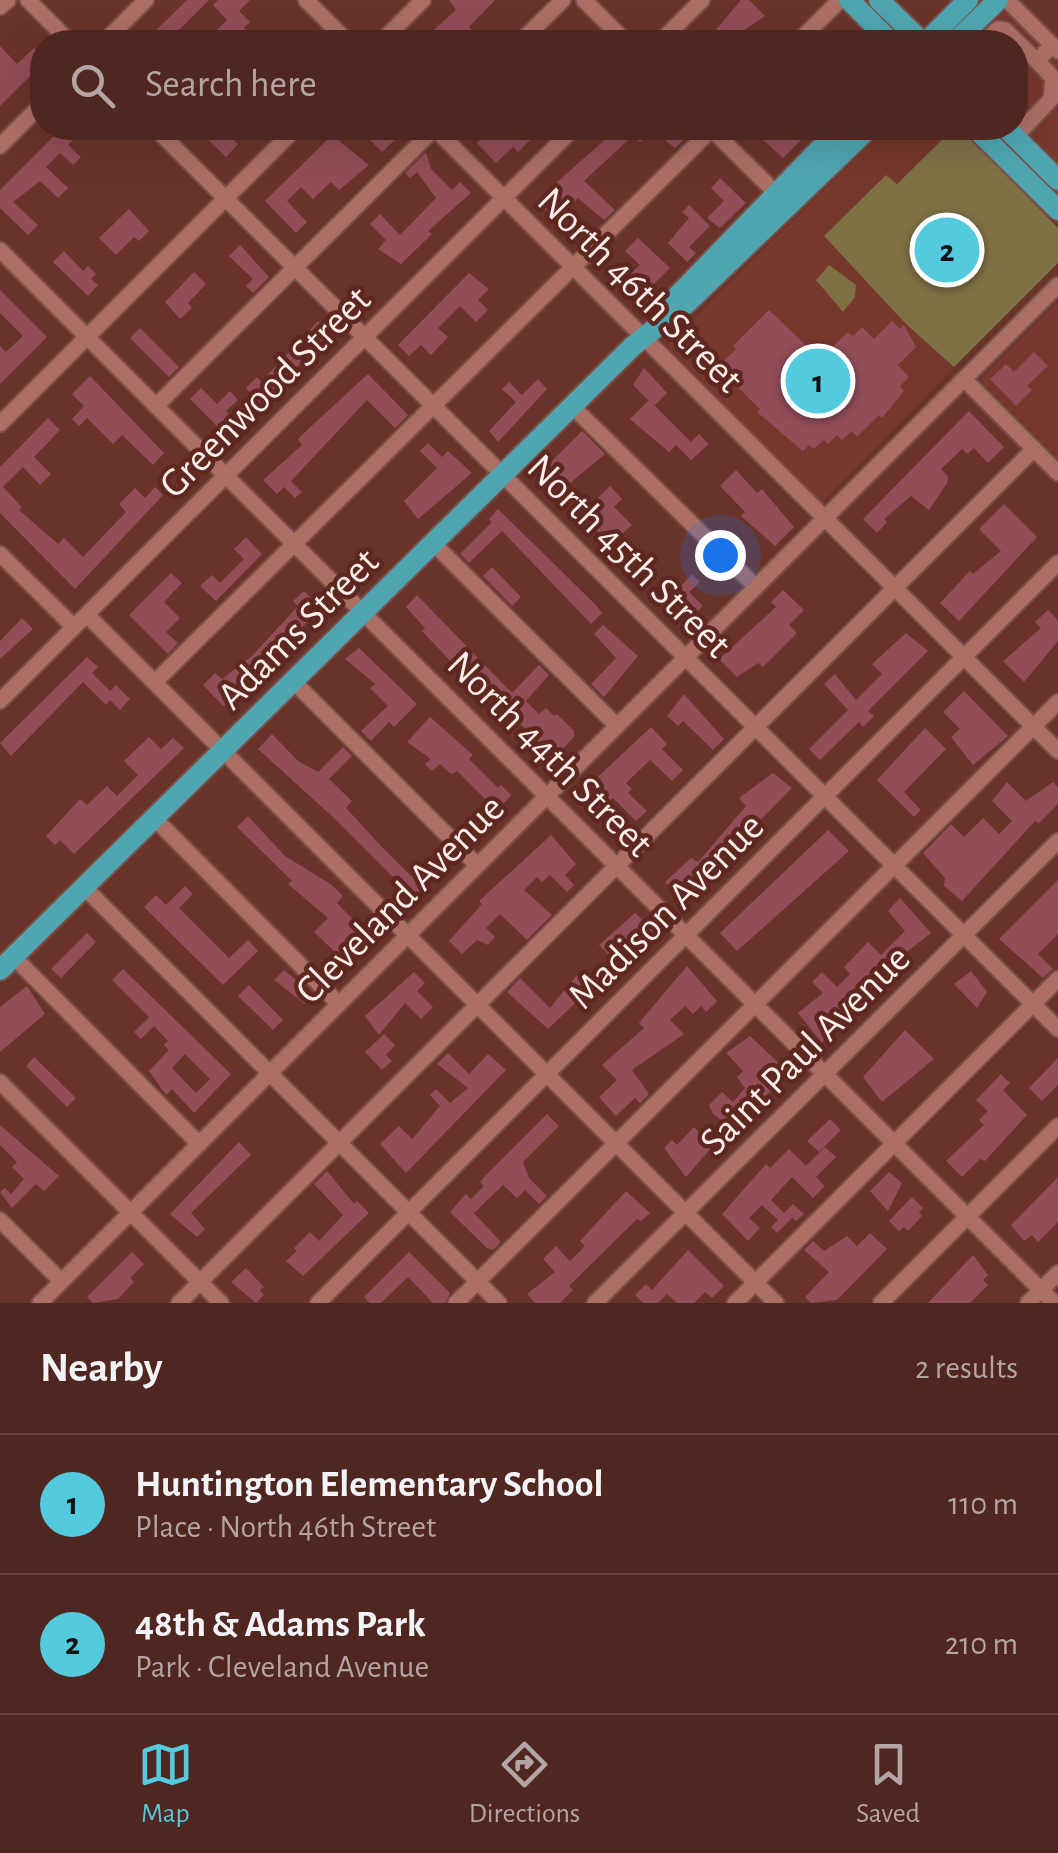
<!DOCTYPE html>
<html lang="en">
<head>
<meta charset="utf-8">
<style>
  :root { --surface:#502620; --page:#562e29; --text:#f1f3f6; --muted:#b4a5a5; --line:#67433e; --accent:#54cade }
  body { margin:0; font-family:"Alegreya Sans",sans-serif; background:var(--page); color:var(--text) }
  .you { position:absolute; left:720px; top:555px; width:35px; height:35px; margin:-25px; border:8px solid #fff; border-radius:50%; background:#1a73e8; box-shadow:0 0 0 15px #1a73e833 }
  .badge { display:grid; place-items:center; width:65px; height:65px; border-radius:50%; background:var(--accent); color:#111; font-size:32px; font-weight:700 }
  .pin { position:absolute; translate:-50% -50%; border:5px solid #fff; box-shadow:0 2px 10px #0006 }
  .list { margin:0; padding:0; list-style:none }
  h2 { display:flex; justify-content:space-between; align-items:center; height:130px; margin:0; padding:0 40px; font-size:42px }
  h2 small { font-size:32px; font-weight:400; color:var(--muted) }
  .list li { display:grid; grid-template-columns:65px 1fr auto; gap:30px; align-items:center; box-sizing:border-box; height:140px; padding:0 40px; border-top:2px solid var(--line) }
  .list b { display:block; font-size:38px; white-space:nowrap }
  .list p { margin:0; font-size:32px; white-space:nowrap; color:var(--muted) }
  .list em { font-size:32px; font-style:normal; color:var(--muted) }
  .icon { flex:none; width:55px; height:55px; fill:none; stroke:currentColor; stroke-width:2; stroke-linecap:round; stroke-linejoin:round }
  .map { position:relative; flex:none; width:1058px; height:1303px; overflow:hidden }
  .search { position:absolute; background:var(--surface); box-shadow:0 10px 40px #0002; left:30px; right:30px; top:30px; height:110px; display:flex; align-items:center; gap:25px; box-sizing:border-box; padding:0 35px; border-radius:40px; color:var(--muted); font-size:38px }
  .sheet { height:410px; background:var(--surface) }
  nav { display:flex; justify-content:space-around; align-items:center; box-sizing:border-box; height:140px; border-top:2px solid var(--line); background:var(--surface); font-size:28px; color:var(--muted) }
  nav a { display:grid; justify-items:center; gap:5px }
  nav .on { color:var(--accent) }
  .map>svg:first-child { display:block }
  .built { fill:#76372c }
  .green { fill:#807145 }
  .building { fill:#914d58; fill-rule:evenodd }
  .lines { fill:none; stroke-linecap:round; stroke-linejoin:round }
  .minor-casing { stroke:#7a4f49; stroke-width:19 }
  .major-casing { stroke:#7a4f49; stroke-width:24 }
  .minor { stroke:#ac6f64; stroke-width:15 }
  .major { stroke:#4fa6b1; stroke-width:20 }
  .labels { text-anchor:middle; stroke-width:9; stroke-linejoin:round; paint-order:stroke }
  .street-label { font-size:40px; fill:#fbedea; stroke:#5e2820 }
</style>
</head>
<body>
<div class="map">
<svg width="1058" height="1303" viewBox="0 0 1058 1303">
  <rect width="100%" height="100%" fill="#6a332a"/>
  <g class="built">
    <path d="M1000,3L1058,60V167L1016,122V42H964Z"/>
    <path d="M887,128H954L897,184L886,175L824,236L954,367L821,504L666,345Z"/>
    <path d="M1058,302V459L980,380Z"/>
  </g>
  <g class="green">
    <path d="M954,128H960L1058,228V263L954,367L906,324L824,236L886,175L897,184Z"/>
    <path d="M829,265L856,285L855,297L843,312L816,280Z"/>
  </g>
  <g class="building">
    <path d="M187,0H209L167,42H144Z"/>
    <path d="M218,0H250L239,11L250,22L244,28L258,42H219L212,35L227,20L213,5Z"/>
    <path d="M449,0H495L469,27L483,42H420L456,10Z"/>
    <path d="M741,0H749L765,16L726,42L715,31Z"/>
    <path d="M0,46L17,64L34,48L42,57V64L0,106Z"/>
    <path d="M62,128H85L68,145L81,157L73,165L60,153L46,167L68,188L58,198L40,181L13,202L38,225L28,235L0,208V190Z"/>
    <path d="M196,128H230L226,132L238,144L226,157Z"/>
    <path d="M358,128H396L402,133L382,152Z"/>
    <path d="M492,128H519L531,139L518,152L513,147L496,163L477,143Z"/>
    <path d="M618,128H675L684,139L675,148L652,130L640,142L635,138L628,140L584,181L615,210L604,220L578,198L555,222L537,200Z"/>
    <path d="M750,128H774L783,136L792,128H813L783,158Z"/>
    <path d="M332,135L369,165L339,190L331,182L313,199L301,187L287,201L307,222L296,233L265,201Z"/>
    <path d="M426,152L431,169L452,190L460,182L471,193L428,231L432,234L401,264L378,249L386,240L370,224L380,214L400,235L436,198L417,172L410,178L405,173Z"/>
    <path d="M720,178L746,203L720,228L707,218L724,201L711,188Z"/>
    <path d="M689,205L710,226L689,247L696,253L687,262L668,243L689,218L682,212Z"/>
    <path d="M129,209L149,231L139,241L134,237L116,255L99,238Z"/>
    <path d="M638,238L670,268L651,287L656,294L647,302L632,287L635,284L628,276L640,265L625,251Z"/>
    <path d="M240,245L269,277L253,293L246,286L253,279L229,256Z"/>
    <path d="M64,251L83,271L88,266L96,274L91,279L98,285L88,296L53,262Z"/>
    <path d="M194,272L206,284L188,303L192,308L180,319L165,302Z"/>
    <path d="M469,273L489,289L478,300L488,310L476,322L460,306L438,328L448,337L431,355L421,345L409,356L398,345Z"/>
    <path d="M0,290L47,337L0,384V346L6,352L23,336L0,313Z"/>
    <path d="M769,310L814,353L823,343L830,349L848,332L853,336L862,327L874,339L892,321L900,329L904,325L916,347L898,365L909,377L900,386L904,391L882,418L879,415L857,437L852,431L842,440L837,435L828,444L824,440L814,449L809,445L803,451L757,412L760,409L724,374L730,369L723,362L736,349L733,346Z"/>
    <path d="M318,321L330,334L260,403L246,388L257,377L261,382Z"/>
    <path d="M140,328L179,367L169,377L130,338Z"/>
    <path d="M1034,352L1048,366L1027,386L1032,390L1016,406L990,379L1006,364L1014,372Z"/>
    <path d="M644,368L667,393L654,406L633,385Z"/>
    <path d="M368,374L408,415L395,428L367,400L291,481L302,492L295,498L284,487L277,494L263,480L302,445L298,439L306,431Z"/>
    <path d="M90,376L164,453L153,465L122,435L113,444L87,418L79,426L72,419L84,406L72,394Z"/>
    <path d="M538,379L547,389L498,442L489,431L516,402L502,389L509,382L522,395Z"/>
    <path d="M201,388L217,404L230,391L238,400L226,411L238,424L226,435L190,399Z"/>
    <path d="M649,400L691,442L699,434L709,444L691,460L676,445L669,452L630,419Z"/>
    <path d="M969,411L1004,447L988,463L974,448L967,454L962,449L941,469L948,476L947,483L929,510L911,496L884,519L887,522L877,533L863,519Z"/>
    <path d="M48,418L60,430L34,457L51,474L40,485L23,467L3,487L22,507L19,510L58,544L64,538L83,557L126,512L119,504L135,488L145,498L155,487L163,495L75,589L0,513V467Z"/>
    <path d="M582,431L605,454L562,490L538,468L547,459L551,462Z"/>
    <path d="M428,443L442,457L448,451L472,473L418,519L404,501L437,468L420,451Z"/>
    <path d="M736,470L757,493L762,489L794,527L775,546L741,516L745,512L720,486Z"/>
    <path d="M610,486L622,499L614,507L632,525L610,544L582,514Z"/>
    <path d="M1004,504L1037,537L959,621L940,603L970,571L973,574L1001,551L979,529Z"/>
    <path d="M498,509L597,606L602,613L591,624L502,531L469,563L460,554L492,522L489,519Z"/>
    <path d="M246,537L262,554L216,601L200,586L212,575L220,583L244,559L234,549Z"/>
    <path d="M492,567L521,597L512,606L483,576Z"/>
    <path d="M171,573L182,583L164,602L180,618L166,632L178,643L168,654L129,615Z"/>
    <path d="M692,574L700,582L689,592L703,606L689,619L658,589L669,578L679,588Z"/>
    <path d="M783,590L804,610L789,625L797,633L763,667L758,663L737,677L719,659L776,607L771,602Z"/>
    <path d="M304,591L325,612L314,623L310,619L262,667L265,670L223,706L203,685L215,673L222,679L252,656L298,606L293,601Z"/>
    <path d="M417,595L512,693L539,665L549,675L526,701L539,714L546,708L554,716L557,714L574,731V737L554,758L459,662L454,665L422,631L425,628L406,607Z"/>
    <path d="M1048,610L1058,620V641L1024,682L1003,661L1041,628L1035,622Z"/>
    <path d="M22,618L33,629L0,659V641Z"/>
    <path d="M603,625L638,656L604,697L591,684L616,658L594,634Z"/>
    <path d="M906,633L928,651L868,711L874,716L863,727L859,722L820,760L809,749L848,710L824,684L835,674L856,700L882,674L872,664Z"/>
    <path d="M359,648L417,704L394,727L389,722L371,741L361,731L388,706L370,688L375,684L345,659Z"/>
    <path d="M87,657L98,667L92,673L110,691L116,685L130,699L120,710L110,700L106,705L83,682L11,756L0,743Z"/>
    <path d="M964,691L1008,736L973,765L951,737L960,729L943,712Z"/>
    <path d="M684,694L724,739L713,750L683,721L678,726L667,716Z"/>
    <path d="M430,717L473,755L469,759L498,788L501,785L511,795L497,811L457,771L451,774L440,764L432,771L425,764L431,759L407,742Z"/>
    <path d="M651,727L667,744L662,749L683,770L672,781L650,760L626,783L632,789L628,793L647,811L636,821L613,798L600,810L593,808L582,796L586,788Z"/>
    <path d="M925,728L946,749L904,792L921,810L914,817L877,780Z"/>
    <path d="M272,734L298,761L318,772L343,747L352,756L329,779L352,801L346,808L381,846L412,877L417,881L422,876L429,884L413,901L401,893L403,887L335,819L258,749Z"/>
    <path d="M149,737L161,749L173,738L184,748L74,854L60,840L55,845L46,836L80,799L87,805L107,786L117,796L138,775L124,761Z"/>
    <path d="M773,773L792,788L743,838L740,835L692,893L681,899L665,882L691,858L698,862L746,806L739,798Z"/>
    <path d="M1007,782L1026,801L1053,782L1058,787V804L1039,823L1035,821L962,901L944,886L945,878L923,853L951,824L964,837L983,818L999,834L1012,821L992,801Z"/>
    <path d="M248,816L285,856L332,885L343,896L337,903L373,940L334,977L324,966L337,954L314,932L328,918L288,884L292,881L237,827Z"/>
    <path d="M828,830L849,851L737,951L720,933Z"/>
    <path d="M551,835L576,864L565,875L574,885L567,892L550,875L542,882L537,877L524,890L552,915L527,940L500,914L486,928L495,937L488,945L477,940L462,954L449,941L482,904L479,901Z"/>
    <path d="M1058,880V934L1038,954L1053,969L1043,978L999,939Z"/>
    <path d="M185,886L193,894L179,908L229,958L248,940L258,951L223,985L144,907L156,895L166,905Z"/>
    <path d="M900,898L931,933L880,973L868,995L839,1018L822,1043L798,1013L823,993L812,982L822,972L837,987L850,974L844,967L868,942L881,955L905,931L888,911Z"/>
    <path d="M635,913L654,931L645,941L640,936L615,961L599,945Z"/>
    <path d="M87,933L96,942L61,978L51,969Z"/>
    <path d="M687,966L717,1001L706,1012L701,1006L693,1014L685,1006L670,1020L684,1034L632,1070L649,1094L640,1103L635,1098L616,1116L599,1097L617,1080L602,1065L644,1028L639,1023Z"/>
    <path d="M123,969L231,1074L194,1113L172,1089L166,1095L149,1071L169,1050L164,1045L168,1041L154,1026L141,1039L134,1032L149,1017L112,980ZM185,1054L210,1079L196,1093L172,1068Z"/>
    <path d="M284,970L314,995L305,1004L274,980Z"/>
    <path d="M971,971L987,992L977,1008L954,984Z"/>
    <path d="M414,972L425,983L417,991L433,1007L421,1019L405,1003L379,1035L365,1016Z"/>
    <path d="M577,975L590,989L548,1029L507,992L520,978L550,1008Z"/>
    <path d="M249,985L283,1020L273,1030L238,996Z"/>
    <path d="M27,986L45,1014L0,1052V1007Z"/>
    <path d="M905,1030L934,1059L882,1102L863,1077Z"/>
    <path d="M384,1034L395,1045L386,1055L392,1061L382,1070L365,1052Z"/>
    <path d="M750,1036L790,1074L731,1127L713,1114L709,1105L722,1092L733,1102L745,1088L737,1077L743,1071L726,1053Z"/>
    <path d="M448,1053L469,1074L488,1054L506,1070L406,1173L380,1144L399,1126L412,1139L440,1106L430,1095L436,1089L450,1103L468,1088L437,1064Z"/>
    <path d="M34,1057L76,1098L67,1107L26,1066Z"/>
    <path d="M1058,1058V1085L1042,1101L1029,1088Z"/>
    <path d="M1001,1074L1010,1083L1003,1090L1027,1115L985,1161L980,1159L962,1177L946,1161L984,1125L979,1120L988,1111L976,1100Z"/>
    <path d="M547,1114L559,1126L523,1162L529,1178L547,1196L539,1204L525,1190L517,1198L503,1185L474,1213L501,1242L493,1250L487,1248L450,1212L466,1194L471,1199L484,1186L480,1182L485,1176Z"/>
    <path d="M830,1119L841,1130L819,1152L807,1141Z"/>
    <path d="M0,1125L59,1176L44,1191L36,1184L12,1208L0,1192L5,1188L11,1194L24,1179L12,1167L17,1162L0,1145Z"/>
    <path d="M694,1127L713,1146L686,1177L664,1148L672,1140L677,1145Z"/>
    <path d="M239,1142L251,1155L191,1213L205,1229L197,1237L170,1214Z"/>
    <path d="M825,1147L836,1157L816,1177L825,1186L813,1198L792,1177L771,1200L784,1213L793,1204L804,1214L796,1221L792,1218L777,1233L771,1227L778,1220L762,1205L749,1218L760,1228L748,1241L722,1214L766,1164L770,1168L789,1149L806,1166Z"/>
    <path d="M327,1171L354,1204L357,1201L369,1213L303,1276L286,1261L297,1251L294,1248L310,1232L319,1241L343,1215L314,1184Z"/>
    <path d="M889,1172L902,1183L888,1211L870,1191Z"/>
    <path d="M1058,1177V1222L1038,1242L1032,1235L1024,1241L1011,1225Z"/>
    <path d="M626,1191L650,1213L641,1221L637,1219L569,1286L573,1290L560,1303H535L527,1294L555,1272L543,1259L556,1246L570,1261L585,1246L580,1241Z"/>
    <path d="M912,1197L923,1208L919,1212L922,1216L908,1231L904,1227L899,1231L889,1221Z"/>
    <path d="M870,1233L887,1249L837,1300L811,1303L805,1297L829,1272L804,1250L813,1241L824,1251L847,1236L857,1246Z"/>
    <path d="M688,1250L724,1286L712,1298L705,1292L694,1303H677L667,1294L658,1303H643L635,1295L646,1284L652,1290Z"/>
    <path d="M132,1252L144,1264L130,1278L134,1282L118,1299L93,1303L87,1297Z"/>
    <path d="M409,1252L450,1293L445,1303H433L408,1277L381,1303H370L364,1297Z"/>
    <path d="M973,1255L988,1275L983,1280L988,1285L970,1303H928Z"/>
    <path d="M246,1268L264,1287L260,1290L264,1295L256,1303L231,1282Z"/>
  </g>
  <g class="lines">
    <g class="minor-casing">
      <g id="minor">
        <path d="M28,0L70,42"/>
        <path d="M306,0L348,42"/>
        <path d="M584,0L626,42"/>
        <path d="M1007,0L1058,51"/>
        <path d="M0,7L8,0"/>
        <path d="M104,42L146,0"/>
        <path d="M381,42L423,0"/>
        <path d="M520,42L563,0"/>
        <path d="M660,42L702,0"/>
        <path d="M798,42L840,0"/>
        <path d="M984,42L998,29L1005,30L1037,61"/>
        <path d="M155,128L1058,1029"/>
        <path d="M434,128L1058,751"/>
        <path d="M710,128L775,192"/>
        <path d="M1015,137L1051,99L1053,78L1037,61L1052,45"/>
        <path d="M0,146L42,104"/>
        <path d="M0,250L1054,1303"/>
        <path d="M964,379L1058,473"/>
        <path d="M156,406L435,128"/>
        <path d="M572,406L756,587"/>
        <path d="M0,424L296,128"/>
        <path d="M433,543L617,726"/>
        <path d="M0,554L74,627"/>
        <path d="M87,615L776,1303"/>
        <path d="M293,681L477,865"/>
        <path d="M155,682L713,128"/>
        <path d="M0,701L574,128"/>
        <path d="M154,818L339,1004"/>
        <path d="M84,887L499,1303"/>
        <path d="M14,957L199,1144"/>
        <path d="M0,1082L221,1303"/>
        <path d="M0,1220L61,1281"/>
        <path d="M40,1303L1058,285"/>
        <path d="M179,1303L1034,449"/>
        <path d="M318,1303L1058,563"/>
        <path d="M456,1303L1058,702"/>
        <path d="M595,1303L1058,841"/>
        <path d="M735,1303L1058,979"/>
        <path d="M881,1303L1058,1126"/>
        <path d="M1028,1303L1058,1273"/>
      </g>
    </g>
    <g class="major-casing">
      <g id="major">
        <path d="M849,0L891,42"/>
        <path d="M879,0L922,42"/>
        <path d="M926,42L968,0"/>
        <path d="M955,42L998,0"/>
        <path d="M975,128L1058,210"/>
        <path d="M1006,128L1058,180"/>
        <path d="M660,314L840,128"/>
        <path d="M0,970L633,346L688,302L869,128"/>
      </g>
    </g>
    <use href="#minor" class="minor"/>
    <use href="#major" class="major"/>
  </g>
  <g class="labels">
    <g class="street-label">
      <text transform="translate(641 289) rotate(45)" y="14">North 46th Street</text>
      <text transform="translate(264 391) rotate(-45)" y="14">Greenwood Street</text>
      <text transform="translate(630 555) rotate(45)" y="14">North 45th Street</text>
      <text transform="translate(297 628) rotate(-45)" y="14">Adams Street</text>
      <text transform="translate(551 753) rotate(45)" y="14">North 44th Street</text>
      <text transform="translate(399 898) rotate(-45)" y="14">Cleveland Avenue</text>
      <text transform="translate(665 910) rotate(-45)" y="14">Madison Avenue</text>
      <text transform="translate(804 1049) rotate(-45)" y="14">Saint Paul Avenue</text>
    </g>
  </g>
</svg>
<div class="you"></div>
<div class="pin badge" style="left:818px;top:381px">1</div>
<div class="pin badge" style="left:947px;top:250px">2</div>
<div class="search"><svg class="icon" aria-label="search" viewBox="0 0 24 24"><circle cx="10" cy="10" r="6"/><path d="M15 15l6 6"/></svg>Search here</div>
</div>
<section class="sheet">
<h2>Nearby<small>2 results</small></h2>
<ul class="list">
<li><span class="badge">1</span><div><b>Huntington Elementary School</b><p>Place · North 46th Street</p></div><em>110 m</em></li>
<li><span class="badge">2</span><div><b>48th &amp; Adams Park</b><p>Park · Cleveland Avenue</p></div><em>210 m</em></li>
</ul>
</section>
<nav>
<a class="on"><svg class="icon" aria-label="map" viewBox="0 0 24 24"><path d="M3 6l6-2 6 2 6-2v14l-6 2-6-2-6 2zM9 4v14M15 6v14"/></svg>Map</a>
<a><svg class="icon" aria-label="directions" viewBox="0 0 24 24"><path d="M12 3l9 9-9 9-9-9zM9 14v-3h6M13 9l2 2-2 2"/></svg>Directions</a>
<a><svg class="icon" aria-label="saved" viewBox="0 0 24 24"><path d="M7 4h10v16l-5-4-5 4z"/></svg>Saved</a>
</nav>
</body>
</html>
